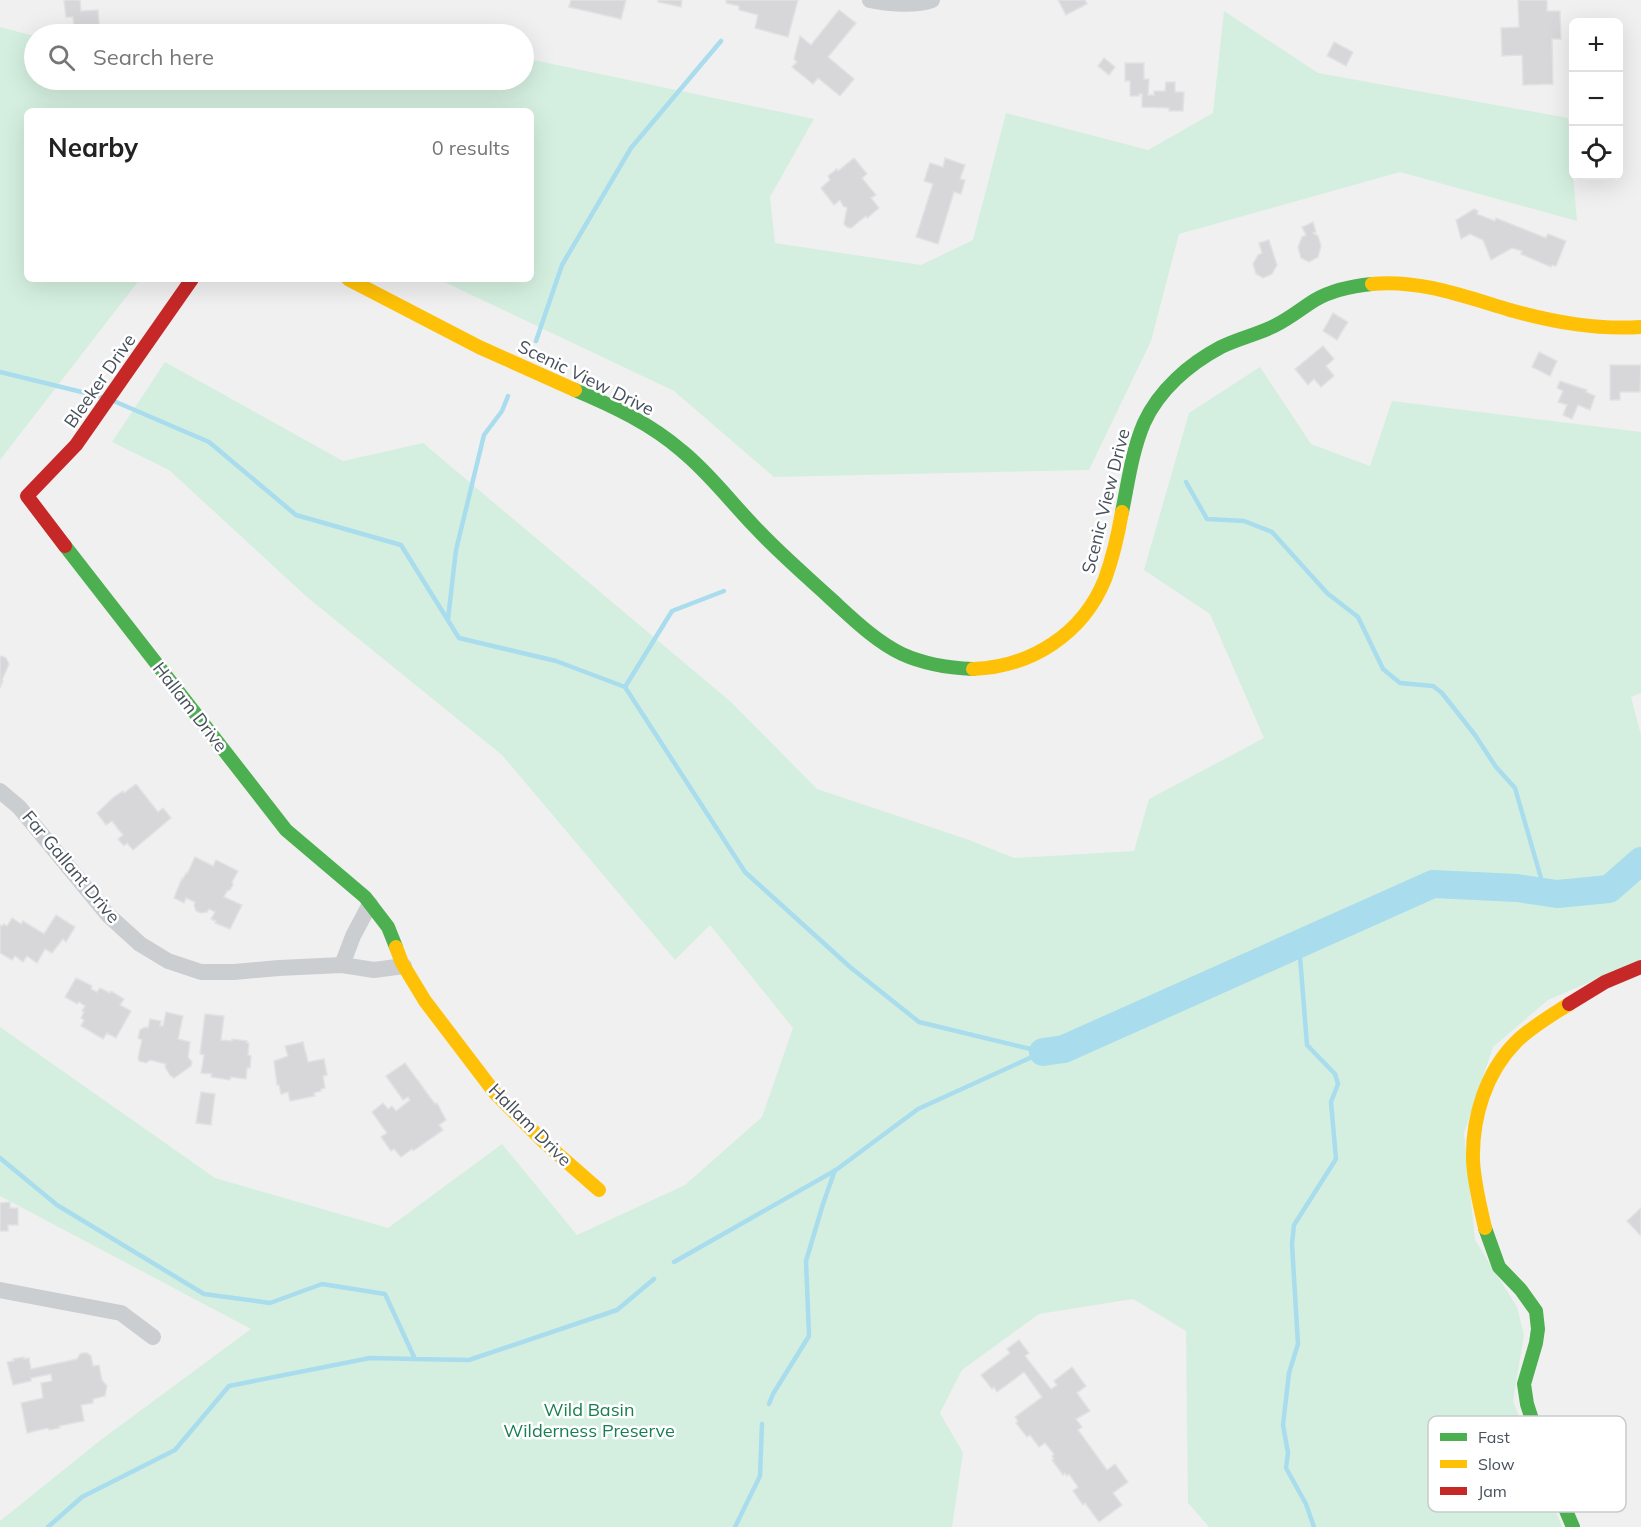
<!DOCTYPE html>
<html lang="en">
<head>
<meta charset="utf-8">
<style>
  :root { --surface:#fff; --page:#f6f6f6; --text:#222; --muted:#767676; --line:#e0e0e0 }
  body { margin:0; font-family:Mulish,sans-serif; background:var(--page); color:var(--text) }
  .controls { position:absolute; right:18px; top:18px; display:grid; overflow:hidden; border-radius:9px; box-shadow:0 6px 24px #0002 }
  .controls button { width:54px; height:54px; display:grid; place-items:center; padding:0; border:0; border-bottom:2px solid var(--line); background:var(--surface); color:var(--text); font:30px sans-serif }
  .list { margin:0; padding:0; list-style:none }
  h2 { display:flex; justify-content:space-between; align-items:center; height:78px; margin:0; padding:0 24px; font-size:26px }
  h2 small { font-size:20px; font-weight:400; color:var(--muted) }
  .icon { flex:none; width:33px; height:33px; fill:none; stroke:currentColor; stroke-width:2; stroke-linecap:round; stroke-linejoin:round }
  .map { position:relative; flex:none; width:1641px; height:1527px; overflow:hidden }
  .search { position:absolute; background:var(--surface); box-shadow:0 6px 24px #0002; left:24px; top:24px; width:510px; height:66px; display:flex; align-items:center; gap:15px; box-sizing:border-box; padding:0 21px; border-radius:33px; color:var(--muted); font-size:22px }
  .panel { position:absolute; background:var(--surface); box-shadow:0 6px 24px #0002; left:24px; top:108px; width:510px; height:174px; border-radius:9px }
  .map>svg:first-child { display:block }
  .green { fill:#d4efe0 }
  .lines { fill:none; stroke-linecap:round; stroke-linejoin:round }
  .stream { stroke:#a9dced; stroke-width:4.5 }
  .river { stroke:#a9dced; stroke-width:28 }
  .building { fill:#d7d7d9; stroke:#e1e2e3; stroke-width:1.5 }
  .street { stroke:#cbced1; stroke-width:16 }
  .fast { stroke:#4caf50; stroke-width:14 }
  .slow { stroke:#ffc107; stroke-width:14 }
  .jam { stroke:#c62828; stroke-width:14 }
  .labels { text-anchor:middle; stroke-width:5; stroke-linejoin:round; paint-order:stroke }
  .street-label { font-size:18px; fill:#47515c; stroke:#fff }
  .park-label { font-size:18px; fill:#177e4f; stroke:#fff }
  .key { fill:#fff; stroke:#c8cbce; stroke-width:1.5 }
  .key-label { font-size:16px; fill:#47515c }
</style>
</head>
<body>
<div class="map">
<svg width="1641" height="1527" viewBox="0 0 1641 1527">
  <rect width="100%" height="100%" fill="#f0f0f0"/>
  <g class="green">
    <path d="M1224,11L1318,73L1568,118L1577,221L1400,172L1179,234L1151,341L1089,470L774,477L674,391L438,279H531V111H27V279H140L0,460V27L34,36V80H524V58L814,119L770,197L775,243L921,265L973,240L1006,113L1148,150L1213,113Z"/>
    <path d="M248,26L370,34H174Z"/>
    <path d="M165,362L343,461L423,443L731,702L817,789L969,840L1014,858L1134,851L1149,799L1264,738L1210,614L1144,570L1189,413L1260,367L1311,444L1370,466L1392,401L1641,432V693L1631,697L1641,735V960L1548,1000L1493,1047L1464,1133L1475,1240L1517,1307L1524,1335L1513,1401L1562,1527H1209L1188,1503L1186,1331L1133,1299L1039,1314L962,1370L940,1413L963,1453L952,1527H0V1521L102,1439L251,1329L0,1196V1027L215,1178L388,1228L502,1144L577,1235L685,1185L762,1117L793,1028L710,925L675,960L502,755L308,598L169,470L112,442Z"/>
  </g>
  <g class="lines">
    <g class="stream">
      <path d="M536,341L562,265L631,148L721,41"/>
      <path d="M0,372L102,397"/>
      <path d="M116,402L209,442L296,515L401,545L459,638L556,661L625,687L745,872L850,967L919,1022L1043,1052"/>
      <path d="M1186,482L1207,519L1244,521L1272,532L1327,593L1358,617L1383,669L1400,683L1433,686L1442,693L1475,735L1496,767L1515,788L1545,892"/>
      <path d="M448,619L456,550L484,435L502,411L508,396"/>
      <path d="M625,687L672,611L724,591"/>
      <path d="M1299,944L1307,1045L1335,1074L1338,1084L1331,1102L1336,1159L1294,1225L1292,1244L1298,1344L1289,1373L1283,1425L1288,1453L1286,1468L1306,1504L1314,1527"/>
      <path d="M0,1158L57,1205L204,1294L270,1303L322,1284L385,1294L415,1359L469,1360L617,1310L654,1279"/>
      <path d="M674,1262L836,1170L918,1109L1043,1052"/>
      <path d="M769,1404L773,1394L809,1336L806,1261L823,1204L835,1170"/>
      <path d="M48,1527L82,1497L175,1450L229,1386L370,1358L415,1359"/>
      <path d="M735,1527L760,1476L762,1424"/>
    </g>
    <path class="river" d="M1043,1052L1064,1049L1433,884L1517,888L1557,894L1609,889L1641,861"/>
  </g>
  <g class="building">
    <path d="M64,0H80L81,11L98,10L100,34H84L83,25L74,26L73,17H66Z"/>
    <path d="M571,0H626L621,19L569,7Z"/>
    <path d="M658,0H682L681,7L658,2Z"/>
    <path d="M726,0H798L788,37L755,28L758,15L739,10V6L726,3Z"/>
    <path d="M1058,0H1085L1087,4L1066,15Z"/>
    <path d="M1518,0H1547V11H1560L1561,39H1552L1553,84L1523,85L1522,55L1502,56L1501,28L1519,27Z"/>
    <path d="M839,10L856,23L828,57L854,79L840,96L818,78L813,84L792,67L797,62L794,59L800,36L811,45Z"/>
    <path d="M1334,42L1353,52L1346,66L1327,56Z"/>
    <path d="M1104,58L1115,67L1109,75L1098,66Z"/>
    <path d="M1125,63H1144V79H1149L1148,95H1154V91H1165L1166,82H1175V92H1184L1183,111H1169V108L1142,107V94H1139V96H1130V81H1125Z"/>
    <path d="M854,158L867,174L862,178L876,195L871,198L879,208L867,218L866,216L851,228L847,227L844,224L847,208L843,206L840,200L834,205L821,188L830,180L828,176L837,169L838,171Z"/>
    <path d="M945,158L965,165L960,179L965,180L961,194L954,192L938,244L916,237L933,184L924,181L930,163L943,167Z"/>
    <path d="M1474,209L1478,211L1477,214L1495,221L1496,218L1546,238L1548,234L1566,241L1556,266L1552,265L1551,267L1521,254L1522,251L1512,248L1491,260L1483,240L1470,234L1461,239L1456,220Z"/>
    <path d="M1313,222L1316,232L1313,233L1318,236L1321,246L1318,257L1309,262L1301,258L1298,247L1302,237L1306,235L1302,227Z"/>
    <path d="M1269,240L1277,265L1272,274L1263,278L1256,274L1253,264L1258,255L1262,253L1259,243Z"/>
    <path d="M1333,313L1348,322L1337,340L1323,331Z"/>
    <path d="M1323,346L1334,359L1326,366L1334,376L1321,387L1314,379L1308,385L1295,369Z"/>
    <path d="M1539,352L1557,361L1550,376L1532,367Z"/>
    <path d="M1610,365H1641L1640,392H1620V400H1610Z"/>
    <path d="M1560,381L1587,390L1586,392L1595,396L1590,410L1578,405L1572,419L1563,415L1567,405L1558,402L1563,391L1557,388Z"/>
    <path d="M2,656L6,658L9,664L2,680L3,681L0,688V657Z"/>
    <path d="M136,784L158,812L163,808L171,818L133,850L127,843L124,846L118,839L123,835L112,821L106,825L97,813L115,796L123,791L124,793Z"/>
    <path d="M195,857L213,866L216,860L238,871L232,882L233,885L230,890L227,891L224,897L242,905L230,929L215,923L216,921L211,919L215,912L209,909L207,912L201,913L196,911L194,905L195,902L186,898L184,903L174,898L182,878L183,879L186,873L187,874Z"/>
    <path d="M56,915L75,927L66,942L63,939L52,953L45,949L37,963L27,956L23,962L15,956L12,960L0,953V925L2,926L4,924L7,926L12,918L21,924L23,921L44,934Z"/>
    <path d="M76,978L92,986L91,989L97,992L100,988L110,993L111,991L124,999L120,1005L131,1011L116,1038L107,1033L103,1039L81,1026L84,1020L81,1018L84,1012L82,1011L85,1006L79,1002L77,1004L65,997Z"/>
    <path d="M166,1012L183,1016L178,1039L190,1042L188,1057L192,1062L191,1066L174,1078L170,1075L165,1067L166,1064L150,1060L146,1063L139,1061L138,1058L142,1040L138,1038L140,1030L145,1027L148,1028L150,1019L161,1021L160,1026H163Z"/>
    <path d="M205,1014L224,1016L221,1040L232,1041V1039L247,1041V1043H249L248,1055L251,1056L250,1068H247L246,1079L231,1077L230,1080L211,1077L212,1074L201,1073L204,1055L200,1054Z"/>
    <path d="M303,1042L308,1062L324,1059L327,1075L323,1076L325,1088L321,1089V1091L314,1093L315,1096L290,1101L288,1092L281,1094L279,1085H277L274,1061L288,1056L285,1046Z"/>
    <path d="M405,1063L435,1104L437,1103L446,1120L439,1125L443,1130L413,1151L412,1149L401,1157L394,1149L391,1151L381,1137L387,1133L372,1112L383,1103L388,1109L392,1106L396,1111L410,1100L408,1097L403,1100L386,1076Z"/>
    <path d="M201,1092L215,1094L211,1125L196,1123Z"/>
    <path d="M10,1202V1208H18V1225H8V1231H0V1203Z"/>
    <path d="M1641,1208V1234L1640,1235L1627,1221Z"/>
    <path d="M1019,1340L1029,1353L1025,1356L1051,1389L1057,1385L1054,1381L1072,1367L1086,1386L1077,1393L1090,1411L1076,1419L1082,1427L1078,1430L1107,1470L1115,1464L1128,1482L1113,1493L1122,1505L1099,1522L1085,1503L1083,1505L1073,1491L1078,1487L1069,1474L1067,1476L1065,1473L1063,1475L1052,1460L1054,1459L1052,1456L1054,1454L1045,1443L1039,1447L1030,1435L1027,1437L1016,1423L1018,1421L1015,1417L1042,1397L1024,1372L997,1392L994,1387L992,1389L981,1375L1010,1353L1007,1349Z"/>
    <path d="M83,1353H87L91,1356L93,1366L99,1365L102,1380L107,1386L105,1396L93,1399V1403L81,1405L84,1421L59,1426L60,1428L49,1430L48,1428L27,1433L21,1403L43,1398L41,1383L52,1381L51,1374L31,1378V1381L13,1385L7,1362L14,1361L13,1359L24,1357V1359L29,1358L31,1369L77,1359L80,1354Z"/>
  </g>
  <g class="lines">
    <g class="street">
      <path d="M870,0C887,4 916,6 932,0"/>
      <path d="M0,791L19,807L108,915L140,944L168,961L201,972H234L279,968L342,965L374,970L404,966"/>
      <path d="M342,965L353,936L370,904"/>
      <path d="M0,1290L121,1313L153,1337"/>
    </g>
    <g class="fast">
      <path d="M575,390C613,406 651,424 682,451C709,473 730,501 754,526C778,552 805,575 830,598C852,618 875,641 902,654C924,664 949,668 973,669"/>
      <path d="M1122,512C1128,483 1132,451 1144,423C1159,390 1189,364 1221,347C1239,338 1259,334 1276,325C1290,318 1302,308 1315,300C1332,290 1352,286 1372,284"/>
      <path d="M65,546L286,830L365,897L388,927L396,947"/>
      <path d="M1485,1228L1499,1267L1521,1290L1536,1311L1538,1329L1536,1343L1524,1384L1527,1404L1547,1466L1573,1527"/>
    </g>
    <g class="slow">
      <path d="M348,279L479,347L575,390"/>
      <path d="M1372,284C1419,279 1466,297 1510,310C1554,322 1596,330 1641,327"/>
      <path d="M973,669C1031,667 1083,634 1105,579C1113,557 1118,535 1122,512"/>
      <path d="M396,947L402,963L425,1001L495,1093L543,1141L599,1190"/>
      <path d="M1485,1228C1480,1205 1474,1183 1473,1160C1472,1117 1486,1072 1516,1042C1531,1027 1552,1015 1569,1004"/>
    </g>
    <g class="jam">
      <path d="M65,546L27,496L76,445L192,279"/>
      <path d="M1569,1004L1605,982L1641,967"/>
    </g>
  </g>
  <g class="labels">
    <g class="street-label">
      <text transform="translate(586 378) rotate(26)" y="6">Scenic View Drive</text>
      <text transform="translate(100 381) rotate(-55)" y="6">Bleeker Drive</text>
      <text transform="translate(1106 501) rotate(-76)" y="6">Scenic View Drive</text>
      <text transform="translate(190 707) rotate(52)" y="6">Hallam Drive</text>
      <text transform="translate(71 867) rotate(50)" y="6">Far Gallant Drive</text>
      <text transform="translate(530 1125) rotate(45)" y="6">Hallam Drive</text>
    </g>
    <g class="park-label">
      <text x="589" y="1416">Wild Basin<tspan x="589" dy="21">Wilderness Preserve</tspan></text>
    </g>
  </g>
  <rect x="1428" y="1416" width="198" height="96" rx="9" class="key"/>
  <rect x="1440" y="1433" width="27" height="8" fill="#4caf50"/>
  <rect x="1440" y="1460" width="27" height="8" fill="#ffc107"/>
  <rect x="1440" y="1487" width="27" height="8" fill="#c62828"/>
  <g class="key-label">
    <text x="1478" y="1443">Fast</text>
    <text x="1478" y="1470">Slow</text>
    <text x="1478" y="1497">Jam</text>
  </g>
</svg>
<div class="controls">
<button>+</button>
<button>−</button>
<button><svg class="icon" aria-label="locate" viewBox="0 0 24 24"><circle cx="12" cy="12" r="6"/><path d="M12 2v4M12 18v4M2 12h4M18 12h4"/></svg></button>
</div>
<div class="search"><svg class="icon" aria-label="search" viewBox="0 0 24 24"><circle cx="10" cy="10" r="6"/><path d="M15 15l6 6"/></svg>Search here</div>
<section class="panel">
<h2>Nearby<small>0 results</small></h2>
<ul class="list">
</ul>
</section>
</div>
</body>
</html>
